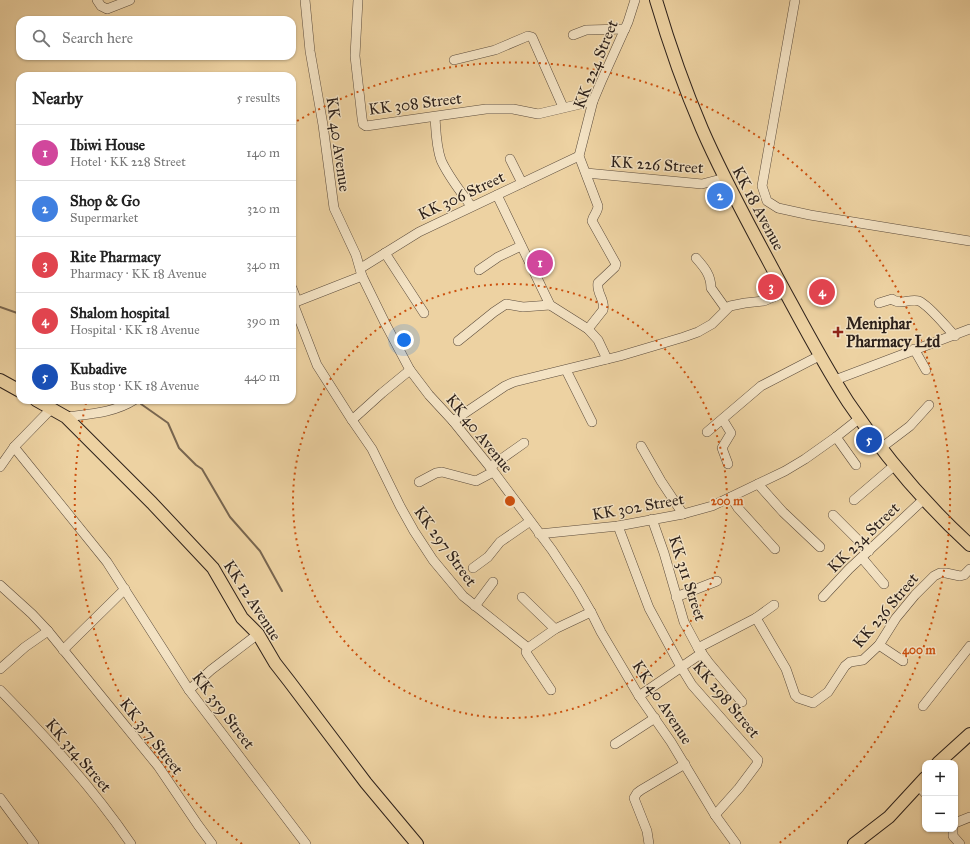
<!DOCTYPE html>
<html lang="en">
<head>
<meta charset="utf-8">
<style>
  :root { --surface:#fff; --page:#f6f6f6; --text:#222; --muted:#767676; --line:#e0e0e0; --accent:#ea580c }
  body { margin:0; font-family:"IM FELL Great Primer",serif; background:var(--page); color:var(--text) }
  .controls { position:absolute; right:12px; bottom:12px; display:grid; overflow:hidden; border-radius:8px; box-shadow:0 1px 3px #0004 }
  .controls button { width:36px; height:36px; display:grid; place-items:center; padding:0; border:0; border-bottom:1px solid var(--line); background:var(--surface); color:var(--text); font:20px sans-serif }
  .you { position:absolute; left:404px; top:340px; width:14px; height:14px; margin:-10px; border:3px solid #fff; border-radius:50%; background:#1a73e8; box-shadow:0 0 0 6px #1a73e833 }
  .badge { display:grid; place-items:center; width:26px; height:26px; border-radius:50%; background:var(--accent); color:#fff; font-size:13px; font-weight:700 }
  .pin { position:absolute; translate:-50% -50%; border:2px solid #fff; box-shadow:0 1px 4px #0006 }
  .list { margin:0; padding:0; list-style:none }
  h2 { display:flex; justify-content:space-between; align-items:center; height:52px; margin:0; padding:0 16px; font-size:17px }
  h2 small { font-size:13px; font-weight:400; color:var(--muted) }
  .list li { display:grid; grid-template-columns:26px 1fr auto; gap:12px; align-items:center; box-sizing:border-box; height:56px; padding:0 16px; border-top:1px solid var(--line) }
  .list b { display:block; font-size:15px; white-space:nowrap }
  .list p { margin:0; font-size:13px; white-space:nowrap; color:var(--muted) }
  .list em { font-size:13px; font-style:normal; color:var(--muted) }
  .icon { flex:none; width:22px; height:22px; fill:none; stroke:currentColor; stroke-width:2; stroke-linecap:round; stroke-linejoin:round }
  .map { position:relative; flex:none; width:970px; height:844px; overflow:hidden }
  .search { position:absolute; background:var(--surface); box-shadow:0 1px 3px #0004; left:16px; top:16px; width:280px; height:44px; display:flex; align-items:center; gap:10px; box-sizing:border-box; padding:0 14px; border-radius:12px; color:var(--muted); font-size:15px }
  .panel { position:absolute; background:var(--surface); box-shadow:0 1px 3px #0004; left:16px; top:72px; width:280px; height:332px; border-radius:12px }
  .map>svg:first-child { display:block }
  .lines { fill:none; stroke-linecap:round; stroke-linejoin:round }
  .stream { stroke:#786650; stroke-width:2 }
  .minor-casing { stroke:#5c4c3c; stroke-width:10 }
  .major-casing { stroke:#2c201a; stroke-width:14 }
  .minor { stroke:#f3e2c3; stroke-width:9 }
  .major { stroke:#edd2a2; stroke-width:12 }
  .ring { fill:none; stroke:#cc500e; stroke-width:2; stroke-dasharray:2 4 }
  .poi-dot { fill:#8f2418; stroke:#f3e2c3; stroke-width:1.5 }
  .labels { text-anchor:middle; stroke-width:3; stroke-linejoin:round; paint-order:stroke }
  .street-label { font-size:16px; fill:#2c201a; stroke:#f3e2c3 }
  .poi-label { font-size:16px; font-weight:bold; fill:#2c201a; stroke:#f3e2c3; text-anchor:start }
  .centre { fill:#cc500e; stroke:#f3e2c3; stroke-width:2 }
  .ring-label { font-size:12px; text-anchor:middle; font-weight:bold; fill:#cc500e; stroke:#f3e2c3; stroke-width:3; stroke-linejoin:round; paint-order:stroke }
</style>
</head>
<body>
<div class="map">
<svg width="970" height="844" viewBox="0 0 970 844">
  <rect width="100%" height="100%" fill="#edd2a2"/>
  <filter id="stains"><feTurbulence type="fractalNoise" baseFrequency=".005" numOctaves="4"/><feColorMatrix values="0 0 0 0 .2 0 0 0 0 .09 0 0 0 0 .02 0 0 0 .5 -.17"/></filter>
  <radialGradient id="worn" r=".72"><stop offset=".6" stop-color="#630" stop-opacity="0"/><stop offset="1" stop-color="#630" stop-opacity=".3"/></radialGradient>
  <g class="lines">
    <g class="stream">
      <path d="M0,307L20,314"/>
      <path d="M138,400L141,404L168,423L179,448L196,465L202,469L230,517L260,551L282,591"/>
    </g>
    <g class="minor-casing">
      <g id="minor">
        <path d="M97,0L101,6L107,9L130,0"/>
        <path d="M305,0L310,51L323,125L334,208L356,255L362,276L385,323L410,370L429,395L453,421L490,467L552,550L577,588L591,612L601,632L639,696L671,742L715,815L736,844"/>
        <path d="M358,0L355,56L362,118L363,124L366,126L486,109H513L538,114L593,101"/>
        <path d="M795,0L762,186L767,201L778,208L810,215L970,241"/>
        <path d="M573,35L586,30L625,29"/>
        <path d="M454,60L495,50L528,36L532,37L563,107"/>
        <path d="M435,117C436,131 436,146 441,160C448,176 461,192 471,206"/>
        <path d="M510,159L522,183"/>
        <path d="M586,173L702,184L725,178"/>
        <path d="M497,195L550,305L588,329L598,340L607,359"/>
        <path d="M385,253L424,313"/>
        <path d="M696,258C704,267 711,275 711,288L726,309"/>
        <path d="M361,268L419,232L579,156"/>
        <path d="M479,270L498,257L521,246"/>
        <path d="M362,276L293,303L317,365L352,420L372,449L400,506L414,531L433,560L463,596L528,648L555,629L591,612"/>
        <path d="M292,288L297,301"/>
        <path d="M879,303L892,299C900,306 910,298 919,301C930,306 946,327 955,336"/>
        <path d="M588,329L603,310C606,301 596,293 598,283L615,267L616,264L592,221C593,215 598,212 598,206L579,156L593,101L601,82L628,22L635,0"/>
        <path d="M458,341L494,312L506,304L523,307L550,305"/>
        <path d="M914,349L926,370"/>
        <path d="M566,370L592,422"/>
        <path d="M835,380L970,329"/>
        <path d="M66,417C88,414 114,413 134,400"/>
        <path d="M352,420L382,393L410,370"/>
        <path d="M723,420L731,433L722,448L728,464"/>
        <path d="M453,421L505,386L514,382L620,356L684,337L698,332L712,324L730,306L745,303L764,301L785,292"/>
        <path d="M707,432L761,386L821,355"/>
        <path d="M836,437L856,465"/>
        <path d="M641,446L661,481L683,514"/>
        <path d="M14,447L107,562L189,690L306,844"/>
        <path d="M881,448L910,426L929,405"/>
        <path d="M0,467L14,447L51,409"/>
        <path d="M490,467L524,443"/>
        <path d="M419,482L436,473L442,472L476,481L493,472"/>
        <path d="M758,484L783,512L820,547"/>
        <path d="M731,497L738,508L775,549"/>
        <path d="M854,500L895,465"/>
        <path d="M833,515L869,551"/>
        <path d="M652,519L664,553L684,622L698,648L709,663L742,702"/>
        <path d="M618,526L649,608L681,667L692,685L758,760L757,764L739,788L715,815"/>
        <path d="M539,534L618,526L683,514L712,506L785,471L805,459L836,437L860,418"/>
        <path d="M862,558L884,584"/>
        <path d="M473,568L488,557L500,542L529,522"/>
        <path d="M0,585L32,614L48,631L158,766L198,825L212,844"/>
        <path d="M522,597L555,629"/>
        <path d="M676,597L717,581"/>
        <path d="M823,597L849,569L924,499"/>
        <path d="M475,606L493,582"/>
        <path d="M756,618L774,605"/>
        <path d="M879,645L903,661"/>
        <path d="M528,648L526,652L527,654L551,690"/>
        <path d="M698,648L756,618L786,669L795,695L798,698L813,703L828,692L845,666L850,662L863,660L879,645L896,618L915,595L934,576L940,573H946L960,576L964,575L970,569"/>
        <path d="M63,650L125,589"/>
        <path d="M0,669L25,647L48,631"/>
        <path d="M0,690C47,738 93,788 131,844"/>
        <path d="M189,690L211,670L258,634"/>
        <path d="M639,696L702,653"/>
        <path d="M923,706L970,646"/>
        <path d="M615,744L655,718"/>
        <path d="M919,786L925,793"/>
        <path d="M0,798L34,844"/>
        <path d="M955,823L970,817"/>
        <path d="M953,829V836L960,844"/>
        <path d="M649,844L647,831L634,798L637,793L641,790L685,764"/>
      </g>
    </g>
    <g class="major-casing">
      <g id="major">
        <path d="M656,0C669,44 684,87 702,129C724,180 751,228 777,277C800,319 822,362 848,402C883,454 924,503 970,545"/>
        <path d="M0,380L20,391"/>
        <path d="M36,400L66,417L152,503L213,568L242,618L258,634L275,663L289,681L366,783L417,844"/>
        <path d="M938,763L970,734"/>
        <path d="M854,844L889,817L925,778"/>
      </g>
    </g>
    <use href="#minor" class="minor"/>
    <use href="#major" class="major"/>
  </g>
  <g class="ring">
    <circle cx="510" cy="501" r="217"/>
    <path d="M242 844A435 435 0 0 1 86 403M292 124A435 435 0 0 1 778 844"/>
  </g>
  <path class="poi-dot" d="M836 326h4v4h4v4h-4v4h-4v-4h-4v-4h4z"/>
  <g class="labels">
    <g class="street-label">
      <text transform="translate(595 64) rotate(-68)" y="6">KK 224 Street</text>
      <text transform="translate(415 103) rotate(-7)" y="6">KK 308 Street</text>
      <text transform="translate(339 144) rotate(82)" y="6">KK 40 Avenue</text>
      <text transform="translate(657 164) rotate(4)" y="6">KK 226 Street</text>
      <text transform="translate(461 195) rotate(-25)" y="6">KK 306 Street</text>
      <text transform="translate(759 208) rotate(62)" y="6">KK 18 Avenue</text>
      <text transform="translate(480 433) rotate(51)" y="6">KK 40 Avenue</text>
      <text transform="translate(638 506) rotate(-10)" y="6">KK 302 Street</text>
      <text transform="translate(863 537) rotate(-44)" y="6">KK 234 Street</text>
      <text transform="translate(446 546) rotate(54)" y="6">KK 297 Street</text>
      <text transform="translate(688 578) rotate(72)" y="6">KK 311 Street</text>
      <text transform="translate(253 600) rotate(57)" y="6">KK 12 Avenue</text>
      <text transform="translate(885 610) rotate(-50)" y="6">KK 236 Street</text>
      <text transform="translate(727 699) rotate(50)" y="6">KK 298 Street</text>
      <text transform="translate(663 702) rotate(57)" y="6">KK 40 Avenue</text>
      <text transform="translate(224 710) rotate(53)" y="6">KK 359 Street</text>
      <text transform="translate(152 736) rotate(52)" y="6">KK 357 Street</text>
      <text transform="translate(79 755) rotate(49)" y="6">KK 314 Street</text>
    </g>
    <g class="poi-label">
      <text x="846" y="329">Meniphar<tspan x="846" dy="18">Pharmacy Ltd</tspan></text>
    </g>
  </g>
  <circle cx="510" cy="501" r="6" class="centre"/>
  <g class="ring-label">
    <text x="727" y="505">200 m</text>
    <text x="919" y="654">400 m</text>
  </g>
  <rect width="100%" height="100%" filter="url(#stains)"/>
  <rect width="100%" height="100%" fill="url(#worn)"/>
</svg>
<div class="controls">
<button>+</button>
<button>−</button>
</div>
<div class="you"></div>
<div class="pin badge" style="left:540px;top:263px;background:#d1479c">1</div>
<div class="pin badge" style="left:720px;top:196px;background:#3f7fe0">2</div>
<div class="pin badge" style="left:771px;top:287px;background:#e0444e">3</div>
<div class="pin badge" style="left:822px;top:292px;background:#e0444e">4</div>
<div class="pin badge" style="left:869px;top:440px;background:#1a4fb4">5</div>
<div class="search"><svg class="icon" aria-label="search" viewBox="0 0 24 24"><circle cx="10" cy="10" r="6"/><path d="M15 15l6 6"/></svg>Search here</div>
<section class="panel">
<h2>Nearby<small>5 results</small></h2>
<ul class="list">
<li><span class="badge" style="background:#d1479c">1</span><div><b>Ibiwi House</b><p>Hotel · KK 228 Street</p></div><em>140 m</em></li>
<li><span class="badge" style="background:#3f7fe0">2</span><div><b>Shop &amp; Go</b><p>Supermarket</p></div><em>320 m</em></li>
<li><span class="badge" style="background:#e0444e">3</span><div><b>Rite Pharmacy</b><p>Pharmacy · KK 18 Avenue</p></div><em>340 m</em></li>
<li><span class="badge" style="background:#e0444e">4</span><div><b>Shalom hospital</b><p>Hospital · KK 18 Avenue</p></div><em>390 m</em></li>
<li><span class="badge" style="background:#1a4fb4">5</span><div><b>Kubadive</b><p>Bus stop · KK 18 Avenue</p></div><em>440 m</em></li>
</ul>
</section>
</div>
</body>
</html>
